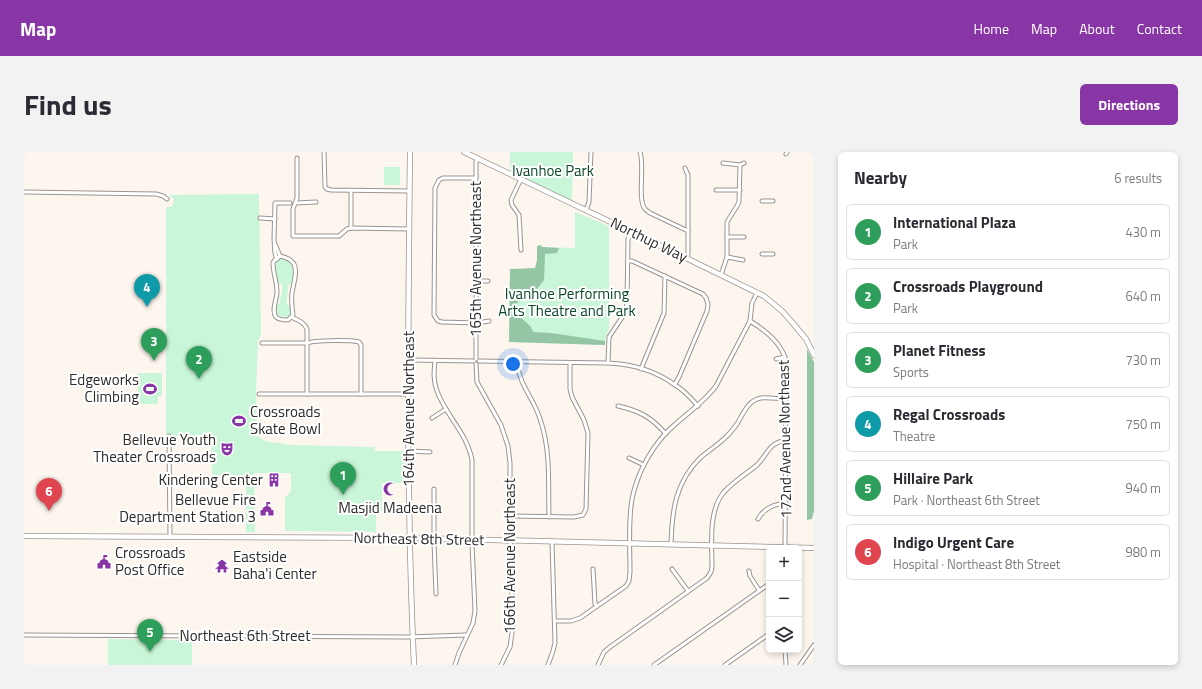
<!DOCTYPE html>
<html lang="en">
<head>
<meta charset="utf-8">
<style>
  :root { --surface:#fff; --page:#f2f2f3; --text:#2b2b33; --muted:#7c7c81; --line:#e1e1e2; --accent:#8836a5 }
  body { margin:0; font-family:"Titillium Web",sans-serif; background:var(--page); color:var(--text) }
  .controls { position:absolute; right:12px; bottom:12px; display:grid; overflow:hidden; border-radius:6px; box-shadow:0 2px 6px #0003 }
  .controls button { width:36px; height:36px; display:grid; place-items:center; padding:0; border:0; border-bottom:1px solid var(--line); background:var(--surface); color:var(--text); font:20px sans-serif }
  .you { position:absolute; left:489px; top:212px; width:14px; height:14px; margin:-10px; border:3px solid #fff; border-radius:50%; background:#1a73e8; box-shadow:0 0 0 6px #1a73e833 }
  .badge { display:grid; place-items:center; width:26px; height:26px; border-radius:50%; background:var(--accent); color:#fff; font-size:13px; font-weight:700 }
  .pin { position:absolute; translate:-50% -33px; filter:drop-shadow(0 1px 2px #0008) }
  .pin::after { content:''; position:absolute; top:21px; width:14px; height:12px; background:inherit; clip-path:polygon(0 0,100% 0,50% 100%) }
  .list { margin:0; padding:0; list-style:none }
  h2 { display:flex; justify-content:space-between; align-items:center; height:52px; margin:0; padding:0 16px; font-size:17px }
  h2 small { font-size:13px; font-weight:400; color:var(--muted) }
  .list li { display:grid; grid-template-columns:26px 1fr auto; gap:12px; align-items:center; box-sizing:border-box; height:56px; margin:0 8px 8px; padding:0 8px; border:1px solid var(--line); border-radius:6px }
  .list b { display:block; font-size:15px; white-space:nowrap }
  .list p { margin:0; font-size:13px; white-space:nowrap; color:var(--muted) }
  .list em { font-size:13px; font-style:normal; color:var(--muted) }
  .icon { flex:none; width:22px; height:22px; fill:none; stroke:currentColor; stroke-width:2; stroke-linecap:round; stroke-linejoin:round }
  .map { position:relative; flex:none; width:790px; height:513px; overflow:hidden; border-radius:6px }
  header { display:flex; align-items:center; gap:24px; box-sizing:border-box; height:56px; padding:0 20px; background:var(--accent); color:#fff }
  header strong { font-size:19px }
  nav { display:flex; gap:22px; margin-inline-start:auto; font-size:14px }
  .intro { display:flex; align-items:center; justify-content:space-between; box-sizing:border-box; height:96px; padding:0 24px }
  h1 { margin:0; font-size:28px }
  .button { padding:10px 18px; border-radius:6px; background:var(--accent); color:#fff; font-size:14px; font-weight:700 }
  main { display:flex; gap:24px; padding:0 24px }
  aside { flex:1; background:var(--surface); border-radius:6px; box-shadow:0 2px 6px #0003 }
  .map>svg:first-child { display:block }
  .green { fill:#c9f6d8 }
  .forest { fill:#94c6a5 }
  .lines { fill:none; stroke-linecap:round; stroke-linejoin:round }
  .street-casing { stroke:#9b948e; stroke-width:5 }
  .secondary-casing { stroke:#9b948e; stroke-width:6 }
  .street { stroke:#fff; stroke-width:3 }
  .secondary { stroke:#fff; stroke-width:4.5 }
  .labels { text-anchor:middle; stroke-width:4; stroke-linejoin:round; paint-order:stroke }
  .park-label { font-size:15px; fill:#0b4728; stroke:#fff }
  .street-label { font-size:15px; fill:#2d2a28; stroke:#fff }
  .poi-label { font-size:15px; fill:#2d2a28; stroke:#fff; text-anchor:end }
</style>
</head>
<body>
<header>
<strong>Map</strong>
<nav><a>Home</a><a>Map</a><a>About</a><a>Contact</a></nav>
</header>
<div class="intro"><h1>Find us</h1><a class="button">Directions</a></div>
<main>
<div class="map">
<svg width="790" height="513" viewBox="0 0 790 513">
  <rect width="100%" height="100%" fill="#fdf6ef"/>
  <g class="green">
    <path d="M486,0H549L548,49L486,19Z"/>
    <rect x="360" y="15" width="16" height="18"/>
    <path d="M235,42L237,182L234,189L232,240L233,283L241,289L268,293L351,295V299H381V331H358V360H352V381L349,380L261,379V346L267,339V321H230L231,380H222V324L188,323L187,285L142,284V55H147L149,52L150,47L145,43Z"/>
    <path d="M551,60L585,74V177L582,185L581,193L485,190L486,117L517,118L518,95L551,96Z"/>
    <path d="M255,106C271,105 270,120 268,131L267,133L265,132L263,144V153L266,154V163L264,165L255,164L252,159L253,152H255L258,140V132H254C252,123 248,114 255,106Z"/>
    <path d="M114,221H138V244H134V252H116V241H114V230L112,229V222H114Z"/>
    <path d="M84,487L168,488V513H84Z"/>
  </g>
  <g class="forest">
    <path d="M517,93L518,95L535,96L533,101L521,102L520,128L510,141L503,145L497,147L492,152L493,154L490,157L491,160L507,175L509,180L527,181L581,189V193L485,190L486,117L511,116L513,108V94Z"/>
    <path d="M783,197L790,210V359L788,367L783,368Z"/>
  </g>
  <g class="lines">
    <g class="street-casing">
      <g id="street">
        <path d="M300,0L301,35L303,37L307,38L385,39"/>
        <path d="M616,0C621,14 613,47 621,57C623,59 625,60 626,61L664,79"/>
        <path d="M762,2L763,0"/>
        <path d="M273,6V46L269,57V84H315L323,77L327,76L385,77"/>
        <path d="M699,11L716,13L720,11"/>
        <path d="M661,16L664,23V102L662,106"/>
        <path d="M452,26H419L415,28L411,36L410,163L414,169L418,170L453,171L465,169"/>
        <path d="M692,38H716"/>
        <path d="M327,39V76"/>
        <path d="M0,40L132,42L139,44L143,47"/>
        <path d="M738,49H749"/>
        <path d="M272,51L292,50"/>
        <path d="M562,58L565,50L567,0"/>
        <path d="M236,66L251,67"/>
        <path d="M703,85H720"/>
        <path d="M251,92L256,104"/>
        <path d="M497,98L495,63L488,53L487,48L497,27"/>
        <path d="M738,102H749"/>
        <path d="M256,104C261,105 267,107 270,112C274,120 269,133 268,141C267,148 268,156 269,163L264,168C260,168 255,168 252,165C247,158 253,147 253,140C253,130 249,121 249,111L250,109Z"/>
        <path d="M703,105L719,108"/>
        <path d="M253,107C249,99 251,94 250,87L251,51H266"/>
        <path d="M604,109H608L679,142L682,146L684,152L683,159L655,225L651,232"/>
        <path d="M697,123L703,105V70L713,54L715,50L716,13"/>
        <path d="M452,129H464"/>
        <path d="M267,165C274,168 280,170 283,177V242"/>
        <path d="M726,169C741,178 759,192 762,210L761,396"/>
        <path d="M238,191H284C291,188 327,188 335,190L337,193V242"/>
        <path d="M452,207V10L454,7"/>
        <path d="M752,207L761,205"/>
        <path d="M385,208L450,209"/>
        <path d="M411,208C410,219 409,229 413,239C422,264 443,281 448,308V392L451,459L449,471L435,501L431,513"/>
        <path d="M455,209L584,211C607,212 632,219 651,233C660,238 667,246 674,254"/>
        <path d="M493,210C495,234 511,247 517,270C527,300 524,334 525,365"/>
        <path d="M584,211L585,185L599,164L602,157L603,151L604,87L608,80"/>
        <path d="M452,212L453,230L477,273L484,294L486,311V386L489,474L486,495L477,513"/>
        <path d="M617,217L640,161L641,124"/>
        <path d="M235,242H384"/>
        <path d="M594,254C616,259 627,265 642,282"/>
        <path d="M408,266L422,257"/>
        <path d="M145,284L146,384"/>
        <path d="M385,299L406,300"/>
        <path d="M605,306L620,313"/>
        <path d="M410,337V390L412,442"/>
        <path d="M486,364L550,365L559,363L562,357L564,281L560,268L548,245L546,237V211"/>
        <path d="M734,367C740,356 750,352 762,351"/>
        <path d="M647,392C648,359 651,330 677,305C686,298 695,292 703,284C707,280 710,276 713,272C719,262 724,248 737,246C745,245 754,247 762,247"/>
        <path d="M569,417L571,452L573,454"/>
        <path d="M648,417L664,439"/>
        <path d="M725,419L726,424L735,438"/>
        <path d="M531,469H547L556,466L602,434L605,429L606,420C606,396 604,370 608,347C613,323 625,300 641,282C657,265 678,253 692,234L726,169L728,151L733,141"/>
        <path d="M0,483L384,485L442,483"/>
        <path d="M761,498L762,513"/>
        <path d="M524,513L529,499L531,491L528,390"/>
        <path d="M574,513L580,500L586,495L683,426L687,420L688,415C688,391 684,359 700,340C709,330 722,322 733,313C745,301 743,292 762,288"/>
        <path d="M630,513L745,432"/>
        <path d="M701,513L745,482"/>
        <path d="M776,513L790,493"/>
      </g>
    </g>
    <g class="secondary-casing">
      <g id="secondary">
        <path d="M386,0C384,171 382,342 390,513"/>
        <path d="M440,0L662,106L740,144L758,159L767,169L782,187L790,203"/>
        <path d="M0,384L390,386L790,396"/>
      </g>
    </g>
    <use href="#street" class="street"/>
    <use href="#secondary" class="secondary"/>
  </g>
  <defs>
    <g id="stadium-bare" transform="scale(1.08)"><path d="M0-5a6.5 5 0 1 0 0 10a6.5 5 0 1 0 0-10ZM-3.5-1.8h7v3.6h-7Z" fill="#8836a5" stroke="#fff" stroke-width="2.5" paint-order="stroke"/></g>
    <g id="theatre-bare" transform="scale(1.08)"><path d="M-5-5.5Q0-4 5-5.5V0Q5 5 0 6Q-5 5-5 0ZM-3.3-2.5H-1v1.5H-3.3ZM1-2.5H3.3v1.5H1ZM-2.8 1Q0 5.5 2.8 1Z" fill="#8836a5" stroke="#fff" stroke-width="2.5" paint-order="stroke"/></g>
    <g id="building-bare" transform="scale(1.08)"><path d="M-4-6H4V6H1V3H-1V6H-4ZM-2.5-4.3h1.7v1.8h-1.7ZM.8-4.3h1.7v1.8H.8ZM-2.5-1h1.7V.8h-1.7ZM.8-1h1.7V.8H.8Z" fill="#8836a5" stroke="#fff" stroke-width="2.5" paint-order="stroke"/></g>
    <g id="mosque-bare" transform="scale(1.08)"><path d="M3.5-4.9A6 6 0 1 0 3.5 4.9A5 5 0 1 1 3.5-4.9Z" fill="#8836a5" stroke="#fff" stroke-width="2.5" paint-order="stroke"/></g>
    <g id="civic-bare" transform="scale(1.08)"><path d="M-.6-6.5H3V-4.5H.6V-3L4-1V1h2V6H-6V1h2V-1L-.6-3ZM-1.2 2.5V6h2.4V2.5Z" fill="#8836a5" stroke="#fff" stroke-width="2.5" paint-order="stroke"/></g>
    <g id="temple-bare" transform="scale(1.08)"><path d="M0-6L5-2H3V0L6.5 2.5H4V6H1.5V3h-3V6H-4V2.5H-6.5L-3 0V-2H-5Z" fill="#8836a5" stroke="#fff" stroke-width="2.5" paint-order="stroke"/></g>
  </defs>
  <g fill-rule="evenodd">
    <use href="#stadium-bare" x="126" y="237"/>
    <use href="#stadium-bare" x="215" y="269"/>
    <use href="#theatre-bare" x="203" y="297"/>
    <use href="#building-bare" x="250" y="328"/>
    <use href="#mosque-bare" x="366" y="337"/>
    <use href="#civic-bare" x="243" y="357"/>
    <use href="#civic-bare" x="80" y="410"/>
    <use href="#temple-bare" x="198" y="414"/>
  </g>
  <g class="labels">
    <g class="park-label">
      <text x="529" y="24">Ivanhoe Park</text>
      <text x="543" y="147">Ivanhoe Performing<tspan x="543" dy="17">Arts Theatre and Park</tspan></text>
    </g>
    <g class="street-label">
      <text transform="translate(625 88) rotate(26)" y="5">Northup Way</text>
      <text transform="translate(452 107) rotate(-90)" y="5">165th Avenue Northeast</text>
      <text transform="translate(385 257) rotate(-90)" y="5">164th Avenue Northeast</text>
      <text transform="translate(761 287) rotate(-91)" y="5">172nd Avenue Northeast</text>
      <text transform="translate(395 387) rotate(1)" y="5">Northeast 8th Street</text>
      <text transform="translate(486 404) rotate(-90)" y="5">166th Avenue Northeast</text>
      <text x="221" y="489">Northeast 6th Street</text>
    </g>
    <g class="poi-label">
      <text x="115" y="233">Edgeworks<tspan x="115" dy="17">Climbing</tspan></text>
      <text x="226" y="265" text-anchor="start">Crossroads<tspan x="226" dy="17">Skate Bowl</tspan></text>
      <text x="192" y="293">Bellevue Youth<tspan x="192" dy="17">Theater Crossroads</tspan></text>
      <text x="239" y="333">Kindering Center</text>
      <text x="232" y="353">Bellevue Fire<tspan x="232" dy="17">Department Station 3</tspan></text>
      <text x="366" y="361" text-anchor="middle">Masjid Madeena</text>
      <text x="91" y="406" text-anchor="start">Crossroads<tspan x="91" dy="17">Post Office</tspan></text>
      <text x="209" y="410" text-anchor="start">Eastside<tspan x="209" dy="17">Baha'i Center</tspan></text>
    </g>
  </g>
</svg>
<div class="controls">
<button>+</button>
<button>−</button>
<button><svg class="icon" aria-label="layers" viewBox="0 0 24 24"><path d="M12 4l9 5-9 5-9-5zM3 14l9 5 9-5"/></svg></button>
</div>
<div class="you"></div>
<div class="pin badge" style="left:319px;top:343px;background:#2e9e5b">1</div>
<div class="pin badge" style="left:175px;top:227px;background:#2e9e5b">2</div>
<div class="pin badge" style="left:130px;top:209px;background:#2e9e5b">3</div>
<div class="pin badge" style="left:123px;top:155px;background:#0f9aa8">4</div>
<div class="pin badge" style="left:126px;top:500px;background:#2e9e5b">5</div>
<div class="pin badge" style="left:25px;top:359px;background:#e0444e">6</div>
</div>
<aside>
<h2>Nearby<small>6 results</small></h2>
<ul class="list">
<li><span class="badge" style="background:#2e9e5b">1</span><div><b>International Plaza</b><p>Park</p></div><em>430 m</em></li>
<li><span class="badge" style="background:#2e9e5b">2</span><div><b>Crossroads Playground</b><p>Park</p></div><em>640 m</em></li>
<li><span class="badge" style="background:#2e9e5b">3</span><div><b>Planet Fitness</b><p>Sports</p></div><em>730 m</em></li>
<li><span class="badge" style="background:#0f9aa8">4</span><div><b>Regal Crossroads</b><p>Theatre</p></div><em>750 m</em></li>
<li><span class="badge" style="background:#2e9e5b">5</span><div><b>Hillaire Park</b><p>Park · Northeast 6th Street</p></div><em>940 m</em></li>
<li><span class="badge" style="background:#e0444e">6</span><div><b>Indigo Urgent Care</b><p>Hospital · Northeast 8th Street</p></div><em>980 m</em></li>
</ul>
</aside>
</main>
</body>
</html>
